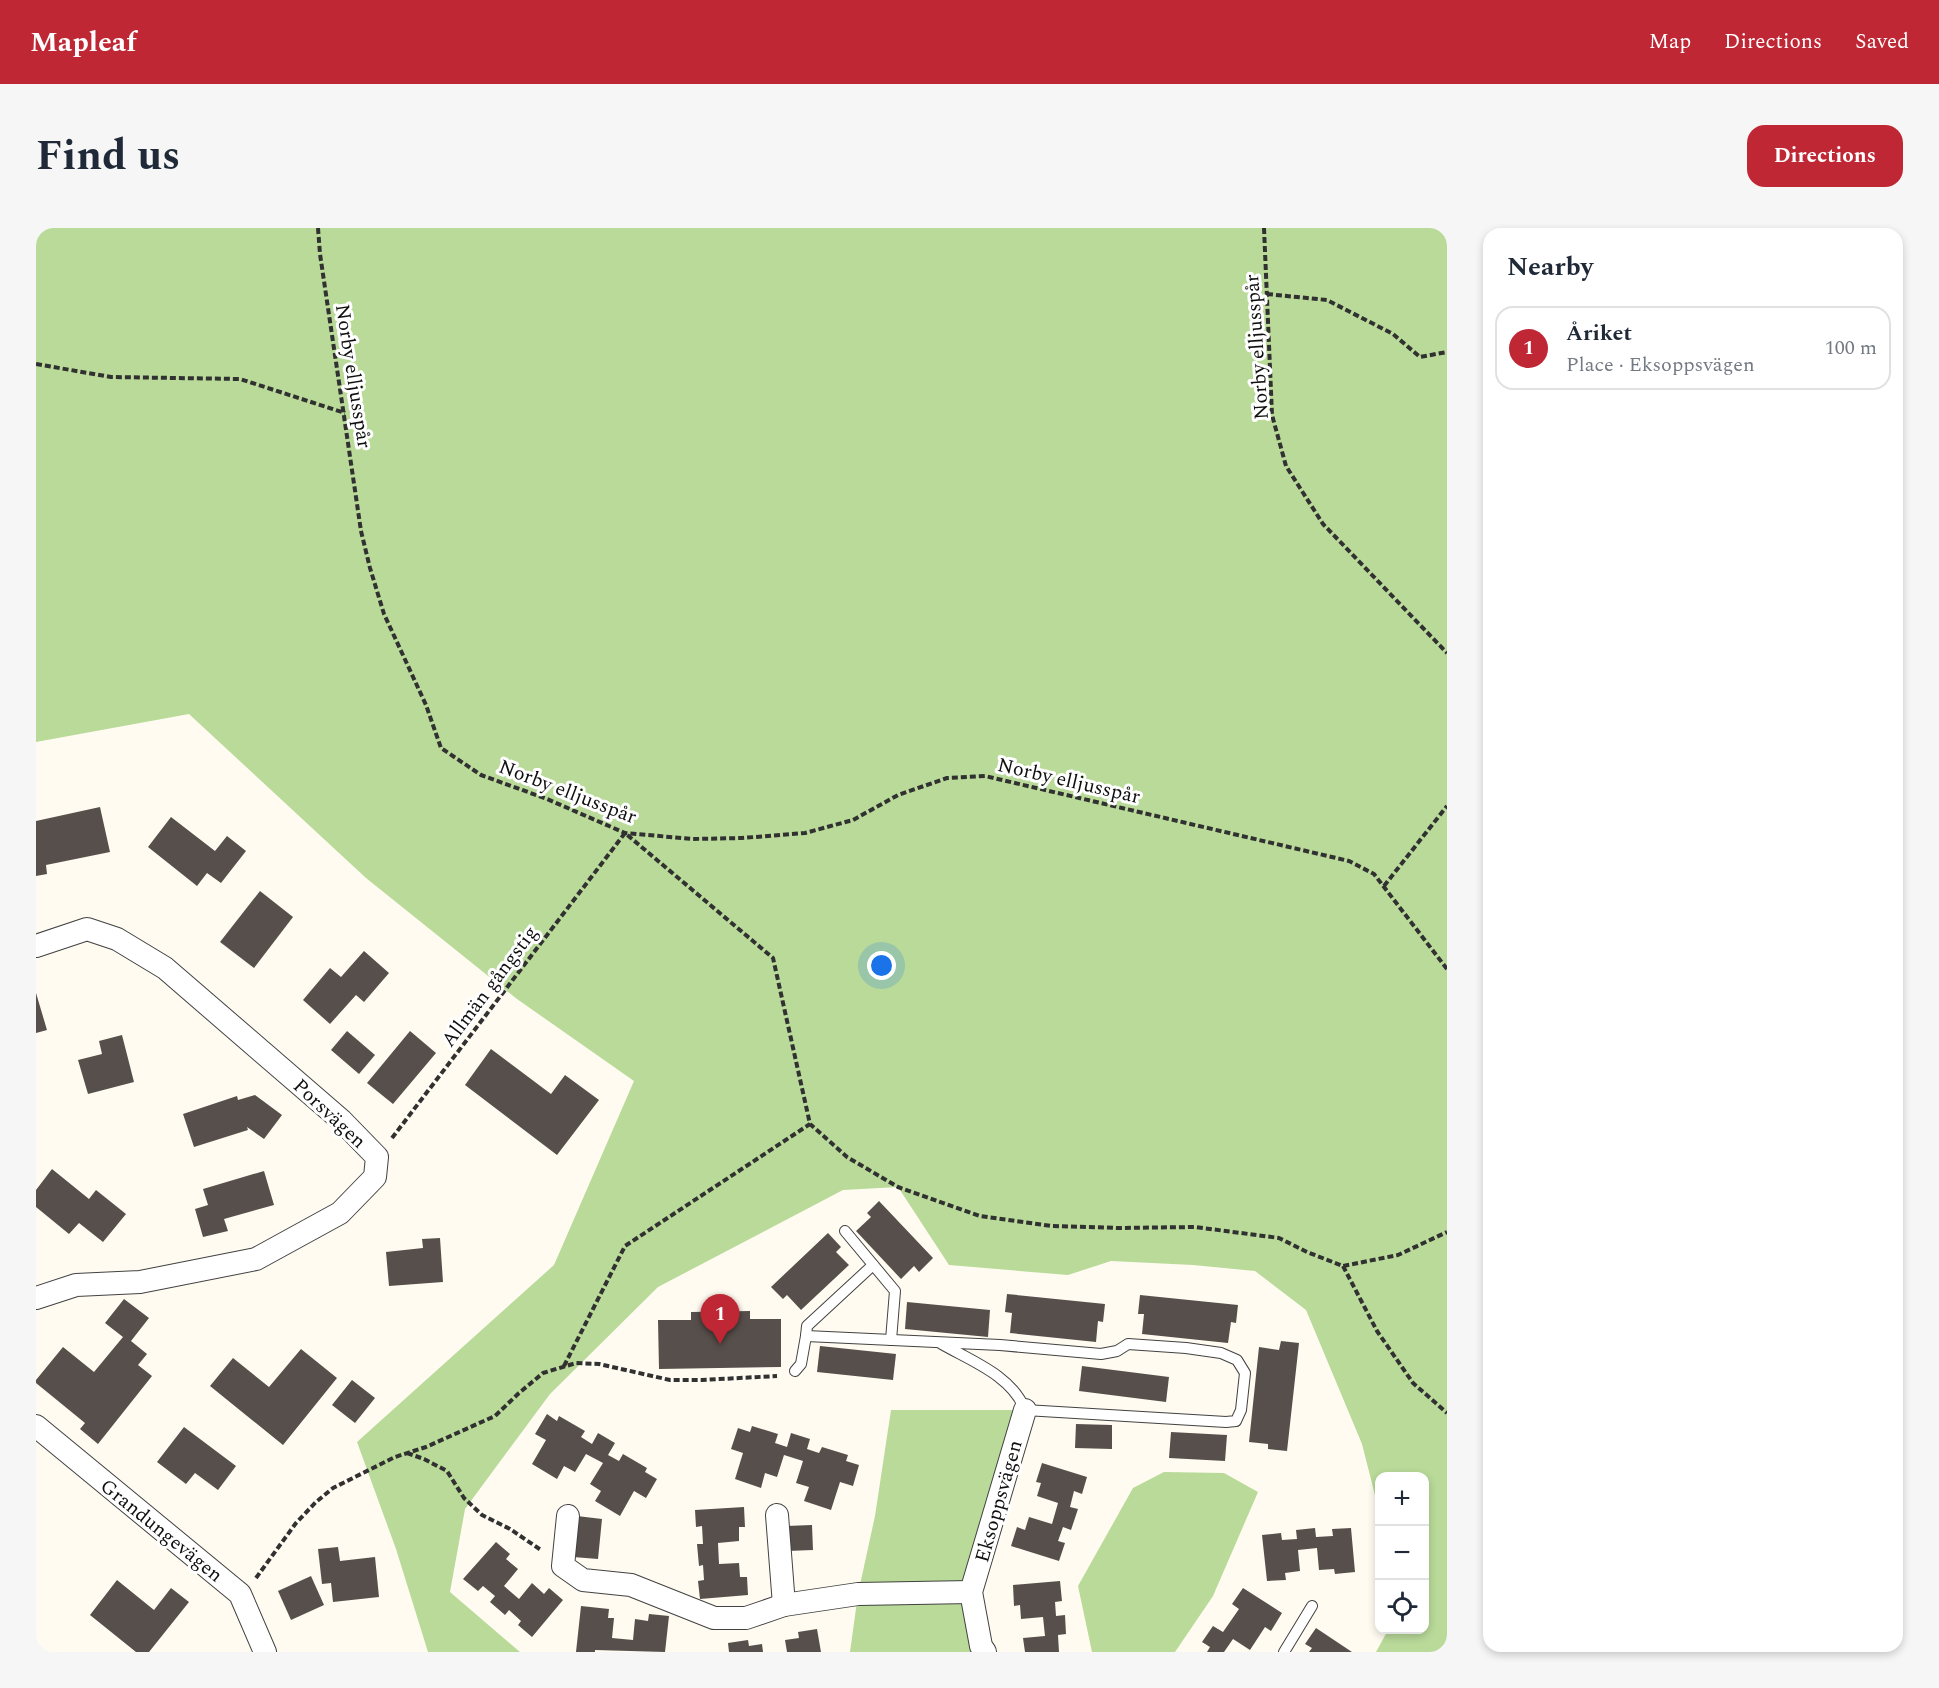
<!DOCTYPE html>
<html lang="en">
<head>
<meta charset="utf-8">
<style>
  :root { --surface:#fff; --page:#f6f6f7; --text:#1f2937; --muted:#747a83; --line:#e0e1e3; --accent:#bf2734 }
  body { margin:0; font-family:Spectral,serif; background:var(--page); color:var(--text) }
  .controls { position:absolute; right:18px; bottom:18px; display:grid; overflow:hidden; border-radius:12px; box-shadow:0 3px 9px #0003 }
  .controls button { width:54px; height:54px; display:grid; place-items:center; padding:0; border:0; border-bottom:2px solid var(--line); background:var(--surface); color:var(--text); font:30px sans-serif }
  .you { position:absolute; left:846px; top:738px; width:21px; height:21px; margin:-15px; border:4px solid #fff; border-radius:50%; background:#1a73e8; box-shadow:0 0 0 9px #1a73e833 }
  .badge { display:grid; place-items:center; width:39px; height:39px; border-radius:50%; background:var(--accent); color:#fff; font-size:20px; font-weight:700 }
  .pin { position:absolute; translate:-50% -50px; filter:drop-shadow(0 2px 3px #0008) }
  .pin::after { content:''; position:absolute; top:32px; width:21px; height:18px; background:inherit; clip-path:polygon(0 0,100% 0,50% 100%) }
  .list { margin:0; padding:0; list-style:none }
  h2 { display:flex; justify-content:space-between; align-items:center; height:78px; margin:0; padding:0 24px; font-size:26px }
  h2 small { font-size:20px; font-weight:400; color:var(--muted) }
  .list li { display:grid; grid-template-columns:39px 1fr auto; gap:18px; align-items:center; box-sizing:border-box; height:84px; margin:0 12px 12px; padding:0 12px; border:2px solid var(--line); border-radius:18px }
  .list b { display:block; font-size:22px; white-space:nowrap }
  .list p { margin:0; font-size:20px; white-space:nowrap; color:var(--muted) }
  .list em { font-size:20px; font-style:normal; color:var(--muted) }
  .icon { flex:none; width:33px; height:33px; fill:none; stroke:currentColor; stroke-width:2; stroke-linecap:round; stroke-linejoin:round }
  .map { position:relative; flex:none; width:1411px; height:1424px; overflow:hidden; border-radius:18px }
  header { display:flex; align-items:center; gap:36px; box-sizing:border-box; height:84px; padding:0 30px; background:var(--accent); color:#fff }
  header strong { font-size:28px }
  nav { display:flex; gap:33px; margin-inline-start:auto; font-size:21px }
  .intro { display:flex; align-items:center; justify-content:space-between; box-sizing:border-box; height:144px; padding:0 36px }
  h1 { margin:0; font-size:42px }
  .button { padding:15px 27px; border-radius:18px; background:var(--accent); color:#fff; font-size:21px; font-weight:700 }
  main { display:flex; gap:36px; padding:0 36px }
  aside { flex:1; background:var(--surface); border-radius:18px; box-shadow:0 3px 9px #0003 }
  .map>svg:first-child { display:block }
  .forest { fill:#b9da99 }
  .building { fill:#574f4b }
  .lines { fill:none; stroke-linecap:round; stroke-linejoin:round }
  .lane-casing { stroke:#424242; stroke-width:12 }
  .street-casing { stroke:#424242; stroke-width:24 }
  .path { stroke:#313131; stroke-width:4; stroke-dasharray:6 3; stroke-linecap:butt }
  .lane { stroke:#fff; stroke-width:10 }
  .street { stroke:#fff; stroke-width:22 }
  .labels { text-anchor:middle; stroke-width:6; stroke-linejoin:round; paint-order:stroke }
  .street-label { font-size:20px; fill:#0f0f0f; stroke:#fff }
</style>
</head>
<body>
<header>
<strong>Mapleaf</strong>
<nav><a>Map</a><a>Directions</a><a>Saved</a></nav>
</header>
<div class="intro"><h1>Find us</h1><a class="button">Directions</a></div>
<main>
<div class="map">
<svg width="1411" height="1424" viewBox="0 0 1411 1424">
  <rect width="100%" height="100%" fill="#fffbf1"/>
  <g class="forest">
    <path d="M0,0H1411V1424H1340L1352,1402H1388V1248H1344L1343,1283L1326,1216L1270,1082L1219,1043L1157,1037L1075,1033L1032,1047L913,1037L862,959L807,962L622,1059L514,1166L429,1281L414,1364L484,1424H392L360,1321L321,1214L518,1037L598,853L481,771L330,650L153,486L0,514Z"/>
    <path d="M855,1182H989L935,1364L949,1424H814L822,1366L839,1288Z"/>
    <path d="M1128,1244L1188,1245L1222,1264L1177,1368L1139,1424H1056L1042,1358L1097,1260Z"/>
  </g>
  <g class="building">
    <path d="M64,579L74,624L10,637L11,646L0,648V593Z"/>
    <path d="M135,589L179,623L191,608L210,623L185,655L171,645L161,658L112,619Z"/>
    <path d="M224,663L257,689L218,740L184,714Z"/>
    <path d="M328,723L353,745L328,774L320,767L294,796L267,772L294,740L305,749Z"/>
    <path d="M0,765L11,802L0,805Z"/>
    <path d="M311,803L339,827L323,846L295,822Z"/>
    <path d="M374,803L400,825L357,876L331,855Z"/>
    <path d="M86,807L98,854L52,866L42,832L66,826L63,813Z"/>
    <path d="M455,821L515,866L529,847L563,872L521,927L429,857Z"/>
    <path d="M219,867L246,887L228,911L211,899L212,902L158,919L147,886L201,868L202,872Z"/>
    <path d="M16,941L53,971L60,962L90,986L67,1014L43,995L33,1006L0,979V962Z"/>
    <path d="M228,943L238,977L188,991L192,1003L167,1009L159,981L172,977L167,961Z"/>
    <path d="M843,973L897,1030L883,1044L878,1038L865,1051L820,1003L835,989L831,985Z"/>
    <path d="M792,1005L805,1019L800,1024L813,1037L765,1082L751,1067L747,1071L735,1059Z"/>
    <path d="M404,1010L407,1054L353,1058L350,1024L387,1020L386,1011Z"/>
    <path d="M971,1066L1069,1076L1067,1094L1062,1093L1060,1114L974,1105L976,1085L969,1084Z"/>
    <path d="M1104,1067L1202,1077L1200,1095L1195,1094L1192,1115L1106,1106L1108,1086H1102Z"/>
    <path d="M88,1071L113,1090L95,1113L111,1126L102,1137L116,1148L62,1216L44,1201L49,1195L0,1155V1152L27,1119L58,1144L87,1109L69,1095Z"/>
    <path d="M871,1074L954,1082L952,1109L869,1101Z"/>
    <path d="M714,1083V1091H745V1139L623,1141L622,1092H655V1084Z"/>
    <path d="M1245,1113L1263,1115L1251,1223L1232,1221V1216L1213,1214L1223,1119L1243,1122Z"/>
    <path d="M784,1118L860,1126L857,1152L781,1144Z"/>
    <path d="M265,1121L301,1150L247,1217L174,1158L197,1130L233,1159Z"/>
    <path d="M1046,1138L1133,1149L1130,1174L1043,1163Z"/>
    <path d="M316,1152L339,1170L319,1195L296,1177Z"/>
    <path d="M511,1186L521,1193L523,1188L549,1203L545,1209L556,1216L562,1205L579,1215L572,1227L583,1233L587,1226L611,1240L609,1244L621,1251L610,1270L598,1263L584,1288L559,1273L565,1263L554,1256L567,1235L550,1226L539,1244L528,1238L521,1251L496,1236L510,1212L499,1206Z"/>
    <path d="M1040,1196L1076,1197V1221L1039,1220Z"/>
    <path d="M716,1198L742,1206L739,1215L751,1219L755,1205L774,1211L771,1221L783,1225L786,1219L812,1227L810,1233L823,1237L817,1258L804,1254L795,1282L768,1273L773,1259L760,1255L767,1233L748,1227L741,1249L729,1245L725,1260L699,1251L707,1225L695,1221L702,1200L714,1204Z"/>
    <path d="M148,1199L200,1238L182,1262L159,1245L150,1256L121,1234Z"/>
    <path d="M1135,1204L1191,1207L1189,1233L1133,1230Z"/>
    <path d="M1006,1235L1051,1249L1046,1266L1038,1263L1034,1279L1042,1281L1035,1302L1027,1299L1022,1313L1029,1315L1023,1333L975,1318L981,1299L989,1302L993,1289L1016,1296L1022,1275L1001,1268L1005,1255L1000,1254Z"/>
    <path d="M708,1279L709,1299H703V1313L682,1315L683,1336L703,1335L704,1349H711L712,1367L664,1371L662,1353L668,1352L667,1337L663,1338L661,1316H667L666,1298L660,1299L659,1282Z"/>
    <path d="M541,1288L566,1291L562,1331L537,1329Z"/>
    <path d="M776,1297L777,1322L751,1323L750,1298Z"/>
    <path d="M1279,1300L1280,1309L1297,1308L1296,1301L1315,1300L1319,1344L1299,1346L1298,1341L1283,1342L1281,1320L1262,1322L1264,1343L1249,1345L1250,1352L1231,1353L1226,1307L1245,1305L1246,1312L1261,1311L1260,1302Z"/>
    <path d="M460,1314L474,1326L470,1331L482,1341L468,1358L483,1371L496,1355L508,1366L513,1360L527,1372L496,1409L482,1397L485,1393L473,1382L469,1387L454,1374L459,1368L447,1358L442,1363L427,1351Z"/>
    <path d="M302,1319L304,1333L339,1329L343,1369L297,1374L295,1355L286,1356L282,1321Z"/>
    <path d="M275,1348L288,1377L255,1392L242,1363Z"/>
    <path d="M81,1352L118,1382L135,1360L153,1374L113,1424H100L54,1387Z"/>
    <path d="M1024,1353L1026,1373L1019,1374L1020,1388L1029,1387L1030,1406L1022,1407L1023,1424H989L987,1410L1009,1408L1007,1389L985,1391L984,1377L978,1378L977,1357Z"/>
    <path d="M1207,1360L1246,1385L1235,1403L1229,1399L1214,1422L1197,1411L1188,1424H1171L1174,1419L1166,1414L1177,1398L1187,1404L1203,1381L1196,1376Z"/>
    <path d="M545,1378L573,1381L572,1390H578L576,1410L597,1412L599,1391L612,1393L613,1386L633,1388L629,1424L559,1422V1424H540Z"/>
    <path d="M1280,1400L1316,1424H1273L1276,1420L1269,1416Z"/>
    <path d="M781,1401L785,1424H751L749,1412L763,1410L762,1404Z"/>
    <path d="M712,1412L713,1418L726,1416L727,1424H693L692,1415Z"/>
  </g>
  <g class="lines">
    <g class="lane-casing">
      <g id="lane">
        <path d="M809,1003L859,1063L855,1112"/>
        <path d="M770,1108L771,1098L837,1037"/>
        <path d="M759,1143L765,1136L770,1108L964,1117L1065,1126L1081,1123L1092,1116L1150,1120L1185,1125L1201,1132L1209,1145L1205,1182L1200,1193L1190,1194L989,1182C976,1147 933,1132 904,1115"/>
        <path d="M1248,1424L1276,1378"/>
      </g>
    </g>
    <g class="street-casing">
      <g id="street">
        <path d="M0,718L51,701L81,711L129,740L305,892L341,929L339,949L304,985L220,1031L104,1054L40,1057L0,1070"/>
        <path d="M0,1198L204,1366L229,1424"/>
        <path d="M741,1287L748,1377L822,1366L935,1364"/>
        <path d="M532,1288L527,1338L547,1352L595,1357L678,1390H710L748,1377"/>
        <path d="M949,1424L945,1418L935,1364L989,1182"/>
      </g>
    </g>
    <g class="path">
      <path d="M282,0L284,26L325,303L334,340L348,386L390,477L405,520L445,547L511,571L589,605L657,611L706,610L769,605L817,592L862,567L911,550L949,548L1313,633L1338,646L1411,741"/>
      <path d="M1228,0L1236,187L1250,238L1287,296L1411,425"/>
      <path d="M1231,66L1291,72L1357,106L1384,129L1411,124"/>
      <path d="M0,136L75,149L204,151L309,185"/>
      <path d="M1348,658L1411,578"/>
      <path d="M356,910L589,605L737,730L774,896L811,929L862,959L944,988L1015,998L1084,1000L1159,999L1243,1010L1271,1024L1307,1038L1362,1027L1411,1004"/>
      <path d="M1307,1038L1341,1103L1377,1155L1411,1185"/>
      <path d="M528,1138L589,1018L774,896"/>
      <path d="M371,1225L388,1231L411,1243L428,1270L446,1287L474,1301L505,1322"/>
      <path d="M220,1350L260,1295L280,1274L297,1260L359,1229L390,1219L459,1188L483,1165L507,1145L540,1135L563,1136L634,1152H666L741,1148"/>
    </g>
    <use href="#lane" class="lane"/>
    <use href="#street" class="street"/>
  </g>
  <g class="labels">
    <g class="street-label">
      <text transform="translate(1220 119) rotate(-94)" y="7">Norby elljusspår</text>
      <text transform="translate(318 148) rotate(81)" y="7">Norby elljusspår</text>
      <text transform="translate(1033 552) rotate(13)" y="7">Norby elljusspår</text>
      <text transform="translate(532 563) rotate(21)" y="7">Norby elljusspår</text>
      <text transform="translate(453 758) rotate(-53)" y="7">Allmän gångstig</text>
      <text transform="translate(294 885) rotate(43)" y="7">Porsvägen</text>
      <text transform="translate(962 1273) rotate(-74)" y="7">Eksoppsvägen</text>
      <text transform="translate(126 1302) rotate(39)" y="7">Grandungevägen</text>
    </g>
  </g>
</svg>
<div class="controls">
<button>+</button>
<button>−</button>
<button><svg class="icon" aria-label="locate" viewBox="0 0 24 24"><circle cx="12" cy="12" r="6"/><path d="M12 2v4M12 18v4M2 12h4M18 12h4"/></svg></button>
</div>
<div class="you"></div>
<div class="pin badge" style="left:684px;top:1116px">1</div>
</div>
<aside>
<h2>Nearby<small></small></h2>
<ul class="list">
<li><span class="badge">1</span><div><b>Åriket</b><p>Place · Eksoppsvägen</p></div><em>100 m</em></li>
</ul>
</aside>
</main>
</body>
</html>
